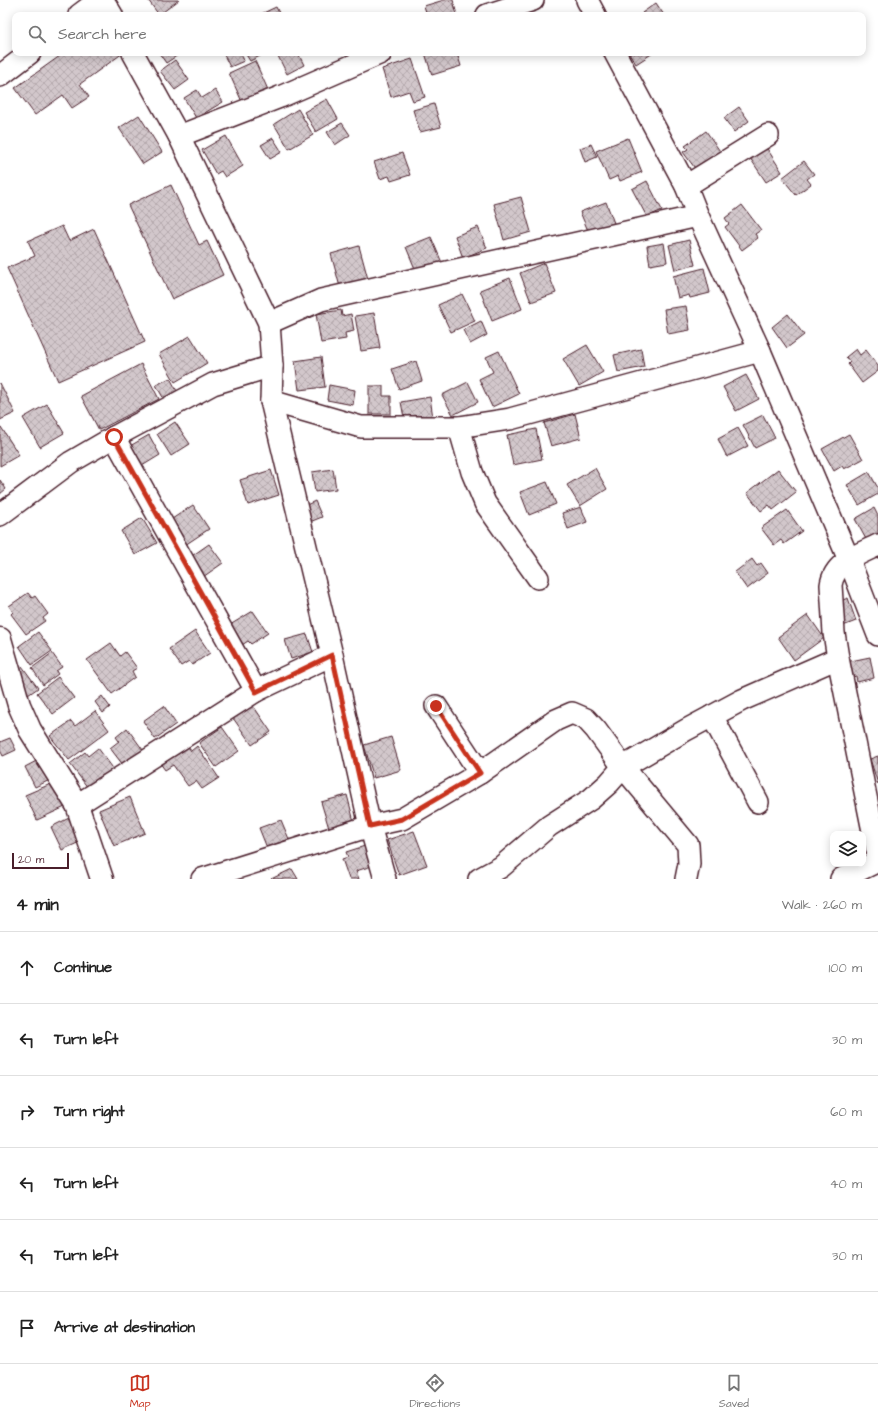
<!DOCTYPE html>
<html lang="en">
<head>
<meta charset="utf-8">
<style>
  :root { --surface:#fff; --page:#f6f6f6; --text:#222; --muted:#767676; --line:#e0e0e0; --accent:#c8321e }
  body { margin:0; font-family:"Architects Daughter",sans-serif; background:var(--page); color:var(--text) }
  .controls { position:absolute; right:12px; bottom:12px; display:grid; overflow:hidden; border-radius:8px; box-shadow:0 2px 10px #0003 }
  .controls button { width:36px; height:36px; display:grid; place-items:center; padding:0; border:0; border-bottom:1px solid var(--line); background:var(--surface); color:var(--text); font:20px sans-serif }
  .scale { position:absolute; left:12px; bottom:10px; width:57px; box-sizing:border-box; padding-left:4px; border:2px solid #4a1f2b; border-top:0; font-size:11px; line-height:14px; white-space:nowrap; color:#4a1f2b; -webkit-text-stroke:3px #fff; paint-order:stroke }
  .stop { position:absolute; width:12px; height:12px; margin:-9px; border:3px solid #c8321e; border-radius:50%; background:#fff }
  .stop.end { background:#c8321e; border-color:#fff; box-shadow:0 1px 4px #0008 }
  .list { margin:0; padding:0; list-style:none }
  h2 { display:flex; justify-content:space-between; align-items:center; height:52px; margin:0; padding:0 16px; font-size:17px }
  h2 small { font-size:13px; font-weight:400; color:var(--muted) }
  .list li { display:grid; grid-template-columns:26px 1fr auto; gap:12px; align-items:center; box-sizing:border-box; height:72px; padding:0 16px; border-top:1px solid var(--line) }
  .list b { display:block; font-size:15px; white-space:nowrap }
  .list em { font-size:13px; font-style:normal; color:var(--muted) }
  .icon { flex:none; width:22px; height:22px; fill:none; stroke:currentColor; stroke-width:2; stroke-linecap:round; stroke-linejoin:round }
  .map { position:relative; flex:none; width:878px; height:879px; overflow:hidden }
  .search { position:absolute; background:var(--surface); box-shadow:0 2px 10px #0003; left:12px; right:12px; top:12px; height:44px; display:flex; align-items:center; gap:10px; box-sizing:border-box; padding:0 14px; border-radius:8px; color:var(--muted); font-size:15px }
  .sheet { height:484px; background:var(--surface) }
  nav { display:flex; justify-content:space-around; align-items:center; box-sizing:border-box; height:56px; border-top:1px solid var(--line); background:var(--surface); font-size:11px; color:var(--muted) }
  nav a { display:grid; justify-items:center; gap:2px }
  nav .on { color:var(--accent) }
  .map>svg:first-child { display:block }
  .building { fill:url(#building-cross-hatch); stroke:#4a1f2b }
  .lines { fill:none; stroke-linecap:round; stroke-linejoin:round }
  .minor-casing { stroke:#4a1f2b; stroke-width:24 }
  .tertiary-casing { stroke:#4a1f2b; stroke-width:25 }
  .minor { stroke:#fff; stroke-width:21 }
  .tertiary { stroke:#fff; stroke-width:22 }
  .route { stroke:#c8321e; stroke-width:5 }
</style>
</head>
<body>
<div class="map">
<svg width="878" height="879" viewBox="0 0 878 879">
  <defs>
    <pattern id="building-cross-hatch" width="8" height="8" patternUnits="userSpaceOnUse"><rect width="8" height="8" fill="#d2c7cb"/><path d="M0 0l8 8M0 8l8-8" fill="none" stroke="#b6aaae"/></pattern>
  </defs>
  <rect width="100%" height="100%" fill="#fff"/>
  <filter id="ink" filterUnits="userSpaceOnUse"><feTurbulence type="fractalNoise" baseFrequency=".025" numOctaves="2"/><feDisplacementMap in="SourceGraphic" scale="8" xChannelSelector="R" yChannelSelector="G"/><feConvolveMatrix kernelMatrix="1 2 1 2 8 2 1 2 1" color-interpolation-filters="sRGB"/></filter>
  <g filter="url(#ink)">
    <g class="building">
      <path d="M148,0H179L159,15Z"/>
      <path d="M444,0H453L457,15H427L424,6Z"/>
      <path d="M656,3L664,15H643L642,13Z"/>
      <path d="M276,7L280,15H259Z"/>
      <path d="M64,53H123L80,84L89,97L72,108L63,95L35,115L15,88Z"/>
      <path d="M159,53H181L166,63Z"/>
      <path d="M223,53H241L244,61L230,67Z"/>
      <path d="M245,53H264V54L250,61Z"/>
      <path d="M280,53H298L304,65L287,74L277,54Z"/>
      <path d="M425,53H457L461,66L432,75Z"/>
      <path d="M629,53H653L636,64Z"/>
      <path d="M412,59L425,97L413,101L409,91L391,97L382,69Z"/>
      <path d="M175,60L189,80L175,90L160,71Z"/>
      <path d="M255,61L269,92L243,104L229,73Z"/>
      <path d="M197,90L202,98L215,90L223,102L196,118L184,98Z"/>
      <path d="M327,99L338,119L316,132L304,112Z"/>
      <path d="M434,104L441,127L420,132L413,110Z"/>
      <path d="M739,107L749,121L734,132L724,118Z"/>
      <path d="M298,109L313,135L289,149L274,124Z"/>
      <path d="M139,115L162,152L143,164L119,128Z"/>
      <path d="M342,123L350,135L335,145L327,132Z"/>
      <path d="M706,131L724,157L700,175L683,152L688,149L685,146Z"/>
      <path d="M226,136L243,166L225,177L221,171L216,174L202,150Z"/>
      <path d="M273,138L282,152L270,159L261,145Z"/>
      <path d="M628,138L642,172L620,181L618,176L609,180L596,151Z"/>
      <path d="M591,144L597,157L585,162L580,148Z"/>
      <path d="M766,147L782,172L766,182L750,158Z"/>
      <path d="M402,153L410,175L391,181L389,176L380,179L374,162Z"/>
      <path d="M804,161L814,174L807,179L811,184L796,195L782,178Z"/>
      <path d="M647,181L662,210L647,217L632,189Z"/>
      <path d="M171,185L199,245L207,241L223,275L172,299L128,205Z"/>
      <path d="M521,197L531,232L504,240L494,204Z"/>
      <path d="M606,202L614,223L589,233L580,212Z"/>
      <path d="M742,205L761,230L755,234L758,238L742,250L725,227L729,224L725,218Z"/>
      <path d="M62,226L69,241L94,229L145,342L58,381L7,268L35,256L28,241Z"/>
      <path d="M478,227L487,248L463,258L455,236Z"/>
      <path d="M431,237L443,265L418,276L406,247Z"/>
      <path d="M689,240L695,265L675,270L669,245Z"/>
      <path d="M664,243L667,262L650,265L647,246Z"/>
      <path d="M359,246L368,279L340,287L331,254Z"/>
      <path d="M544,263L556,293L531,302L520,273Z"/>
      <path d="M704,268L710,293L690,298L689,295L678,298L673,276Z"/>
      <path d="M510,278L522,309L492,321L480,290Z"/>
      <path d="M462,294L475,321L451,332L438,305Z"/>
      <path d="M686,306L690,330L668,334L664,309Z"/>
      <path d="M341,310L342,316L351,314L354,331L345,333L346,339L321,343L316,314Z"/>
      <path d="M374,313L380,348L361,351L355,316Z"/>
      <path d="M788,314L804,335L787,348L772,327Z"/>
      <path d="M481,321L487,335L470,344L463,330Z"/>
      <path d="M190,336L207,363L175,382L159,354Z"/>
      <path d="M587,345L603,372L579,386L563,359Z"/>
      <path d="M641,349L644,367L618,372L614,355Z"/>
      <path d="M856,349L860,355L866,350L878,366V371L862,383L848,364L850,362L846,357Z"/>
      <path d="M499,351L519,394L492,407L479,379L493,372L486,357Z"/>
      <path d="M321,357L325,387L299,390L295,361Z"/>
      <path d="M416,361L422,381L399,389L392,369Z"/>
      <path d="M141,364L159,399L99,430L81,396Z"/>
      <path d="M746,375L759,399L736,411L723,387Z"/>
      <path d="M170,378L178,393L165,401L156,385Z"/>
      <path d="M468,382L478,402L453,415L442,395Z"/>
      <path d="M0,383L15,413L0,420Z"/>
      <path d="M329,385L355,390L353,405L327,400Z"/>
      <path d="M369,386H383V396H391V414H369Z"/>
      <path d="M430,397L433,418L405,423L401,402Z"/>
      <path d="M47,404L64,433L40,447L23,418Z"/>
      <path d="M575,414L581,438L551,446L544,423Z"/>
      <path d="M763,415L775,438L755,448L743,425Z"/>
      <path d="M175,422L190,444L171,456L157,434Z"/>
      <path d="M0,427H1L19,455L0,466Z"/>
      <path d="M738,428L748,446L727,457L718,439Z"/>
      <path d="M536,429L542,459L513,465L507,435Z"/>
      <path d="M849,434L863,459L844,469L842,466L834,471L822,449Z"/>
      <path d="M149,435L160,455L142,466L130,446Z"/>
      <path d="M595,468L607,489L580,506L567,485Z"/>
      <path d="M333,469L336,489L315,492L312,472Z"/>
      <path d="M778,469L796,492L773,510L769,505L761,511L747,493Z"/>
      <path d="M271,470L279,495L248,505L240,480Z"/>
      <path d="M869,472L878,488V494L859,505L847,485Z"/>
      <path d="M0,480L6,489L0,494Z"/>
      <path d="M547,482L556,504L529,515L520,492Z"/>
      <path d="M315,501L322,517L305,524L298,509Z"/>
      <path d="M193,505L209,529L182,547L166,523Z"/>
      <path d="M581,507L587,522L568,529L562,513Z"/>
      <path d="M874,508L878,516V537L868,543L855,519Z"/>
      <path d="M787,510L802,531L784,544L781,540L774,545L761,528Z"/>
      <path d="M142,518L157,543L135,555L121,531Z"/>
      <path d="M209,544L223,563L200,579L186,560Z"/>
      <path d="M752,559L757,566L761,563L768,573L747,589L735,572Z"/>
      <path d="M28,593L32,598L35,596L48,614L43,618L45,621L26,634L11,614L13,612L9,606Z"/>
      <path d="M848,598L856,621L843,626L835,603Z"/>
      <path d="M253,611L268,633L251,644L248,641L242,645L230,625Z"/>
      <path d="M808,615L824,638L794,660L778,637Z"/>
      <path d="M195,631L210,653L192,665L189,661L181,666L169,649Z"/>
      <path d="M38,632L52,651L32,665L19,646Z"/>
      <path d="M307,634L313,652L291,659L285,640Z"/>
      <path d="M111,643L120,656L125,652L137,668L132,671L135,677L112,694L87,660Z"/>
      <path d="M52,653L62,667L56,671L58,674L43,685L32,668Z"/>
      <path d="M870,657L874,678L857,682L856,676L849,678L846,662Z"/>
      <path d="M22,666L38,688L28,695L12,674Z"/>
      <path d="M58,677L74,698L53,714L37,693Z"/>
      <path d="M102,696L110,707L103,713L95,702Z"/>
      <path d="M252,704L271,732L252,745L233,718Z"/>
      <path d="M164,706L176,724L155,739L143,721Z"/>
      <path d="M95,711L109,730L69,760L50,736L71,721L75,726Z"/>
      <path d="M222,727L239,751L216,767L199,743Z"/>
      <path d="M127,728L143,750L123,765L110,748L119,741L116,737Z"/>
      <path d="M391,737L401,770L374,778L364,745Z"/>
      <path d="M10,738L16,750L3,756L0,750V742Z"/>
      <path d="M184,740L191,751L197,746L219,778L202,789L196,781L188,786L173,765L165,770L157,759Z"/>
      <path d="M98,748L115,771L91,792L70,764L85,752L88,756Z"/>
      <path d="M878,756V784L870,759Z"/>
      <path d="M42,758L52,779L35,787L25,767Z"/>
      <path d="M53,783L65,807L37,820L25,795Z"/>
      <path d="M347,795L356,829L331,835L321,802Z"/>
      <path d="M130,797L145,833L114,846L99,810Z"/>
      <path d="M71,817L82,841L62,850L51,827Z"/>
      <path d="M281,820L289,839L267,848L259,828Z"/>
      <path d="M414,831L427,865L399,875L387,840Z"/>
      <path d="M368,845L375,865L356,871L359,879H349L342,859L348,857L346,852Z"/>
      <path d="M292,869L298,879H271Z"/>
    </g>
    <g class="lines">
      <g class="minor-casing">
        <g id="minor">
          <path d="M103,0L112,15"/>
          <path d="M587,0L595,15"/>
          <path d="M79,15L99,0"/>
          <path d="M487,15L533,0"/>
          <path d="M133,53L179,136L269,323L272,366L271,401L332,655L370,826L385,879"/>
          <path d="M615,53L686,186L698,216L760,351L849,560L878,635"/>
          <path d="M0,76L30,53"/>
          <path d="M179,136L280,97L381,53"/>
          <path d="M686,186L768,135"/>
          <path d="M269,323L321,300L698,216"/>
          <path d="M271,401L361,427H459L510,419L760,351"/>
          <path d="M459,427L472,472L485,503L538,578"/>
          <path d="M114,437L256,691"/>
          <path d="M0,515L71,462L114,437L213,384L272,366"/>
          <path d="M838,658L878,856"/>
          <path d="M436,706L480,773"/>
          <path d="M712,716L758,802"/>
          <path d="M77,805L256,691L332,655"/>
          <path d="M202,879L370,826L402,819L480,773L556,720L572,713L586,719L596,730L623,767L688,845L689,864L686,879"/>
          <path d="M479,879L501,867L549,826L591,799L609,783L623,767L686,730L742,700L838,658L834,633L831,585C834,562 860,554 878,545"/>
          <path d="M841,879L878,861"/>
        </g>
      </g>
      <g class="tertiary-casing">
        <path id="tertiary" d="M0,639L19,705L30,730L77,805L102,879"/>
      </g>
      <use href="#minor" class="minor"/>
      <use href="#tertiary" class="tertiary"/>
    </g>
  </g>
  <g class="lines" filter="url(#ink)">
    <path class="route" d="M114,437L256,692L332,655L370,826L402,819L480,773L436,706"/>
  </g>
</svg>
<div class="controls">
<button><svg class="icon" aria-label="layers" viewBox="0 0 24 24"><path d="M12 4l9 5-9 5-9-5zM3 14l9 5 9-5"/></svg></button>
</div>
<div class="scale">20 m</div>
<div class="stop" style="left:114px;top:437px"></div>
<div class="stop end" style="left:436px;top:706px"></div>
<div class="search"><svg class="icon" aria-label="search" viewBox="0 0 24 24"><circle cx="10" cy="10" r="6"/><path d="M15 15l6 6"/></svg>Search here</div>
</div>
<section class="sheet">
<h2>4 min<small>Walk · 260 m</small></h2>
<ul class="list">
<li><svg class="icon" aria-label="ahead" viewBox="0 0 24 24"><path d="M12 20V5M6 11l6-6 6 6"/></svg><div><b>Continue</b></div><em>100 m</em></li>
<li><svg class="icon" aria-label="left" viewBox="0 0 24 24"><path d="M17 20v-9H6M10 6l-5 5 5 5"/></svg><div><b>Turn left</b></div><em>30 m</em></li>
<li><svg class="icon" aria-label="right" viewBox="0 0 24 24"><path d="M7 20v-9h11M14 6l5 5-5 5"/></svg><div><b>Turn right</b></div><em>60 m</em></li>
<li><svg class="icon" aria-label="left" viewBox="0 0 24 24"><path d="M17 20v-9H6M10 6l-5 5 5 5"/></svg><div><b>Turn left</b></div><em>40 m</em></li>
<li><svg class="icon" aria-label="left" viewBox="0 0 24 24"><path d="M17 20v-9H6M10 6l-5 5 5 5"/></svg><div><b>Turn left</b></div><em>30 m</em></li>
<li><svg class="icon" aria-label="arrive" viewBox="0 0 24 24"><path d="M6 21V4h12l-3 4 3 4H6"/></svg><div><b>Arrive at destination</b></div></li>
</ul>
</section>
<nav>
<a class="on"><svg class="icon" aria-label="map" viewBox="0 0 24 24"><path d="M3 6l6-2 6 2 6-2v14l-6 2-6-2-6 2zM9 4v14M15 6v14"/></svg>Map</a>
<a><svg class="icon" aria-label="directions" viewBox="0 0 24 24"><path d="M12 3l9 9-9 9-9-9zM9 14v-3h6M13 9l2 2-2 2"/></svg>Directions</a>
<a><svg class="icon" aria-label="saved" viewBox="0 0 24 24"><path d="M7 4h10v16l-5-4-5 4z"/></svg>Saved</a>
</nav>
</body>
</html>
